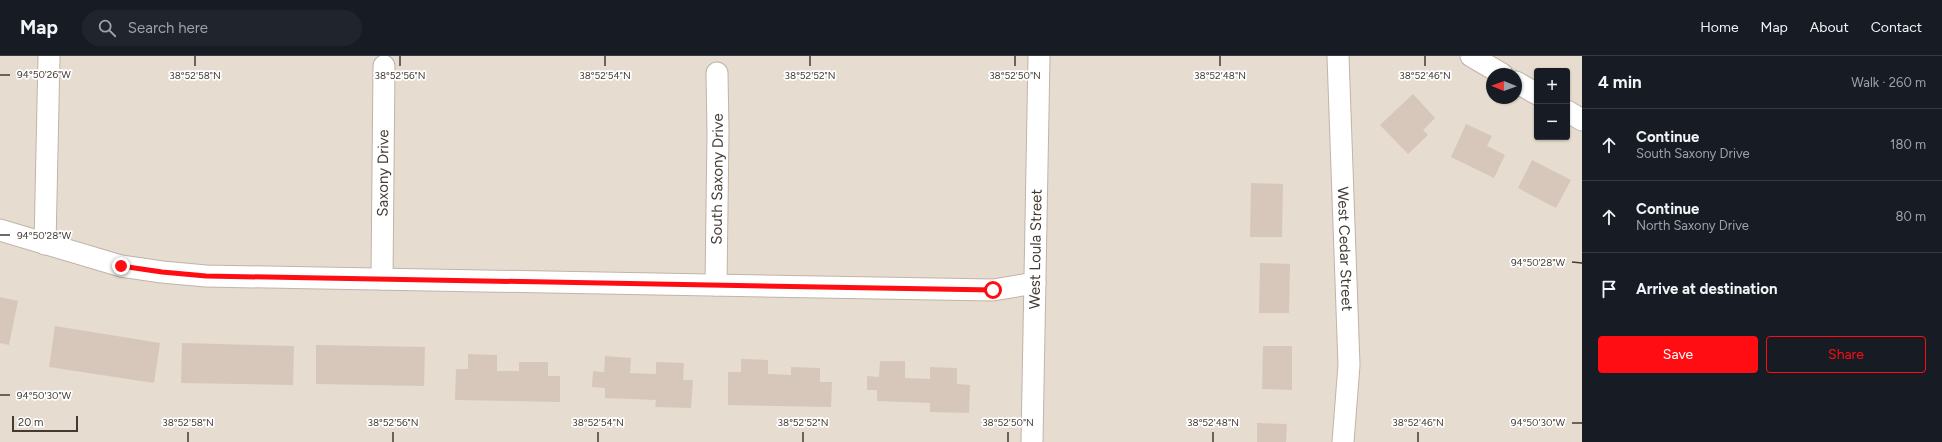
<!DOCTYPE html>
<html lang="en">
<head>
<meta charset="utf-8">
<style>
  :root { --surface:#171b24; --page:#20242c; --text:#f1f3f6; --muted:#9ea1a6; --line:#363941; --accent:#ff0d12 }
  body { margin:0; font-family:Figtree,sans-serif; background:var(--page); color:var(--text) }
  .controls { position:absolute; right:12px; top:12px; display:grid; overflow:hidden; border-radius:4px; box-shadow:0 1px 3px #0004 }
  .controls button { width:36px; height:36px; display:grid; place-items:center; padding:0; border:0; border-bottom:1px solid var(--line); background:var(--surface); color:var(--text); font:20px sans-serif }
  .compass { position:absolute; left:1486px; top:12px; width:36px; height:36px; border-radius:50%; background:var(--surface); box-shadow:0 1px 3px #0004; rotate:271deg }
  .scale { position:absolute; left:12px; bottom:10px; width:66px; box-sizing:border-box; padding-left:4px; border:2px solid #443a33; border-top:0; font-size:11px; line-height:14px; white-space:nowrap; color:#443a33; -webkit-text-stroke:3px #fff; paint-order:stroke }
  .stop { position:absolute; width:12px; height:12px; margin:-9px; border:3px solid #ff0d12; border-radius:50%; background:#fff }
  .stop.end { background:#ff0d12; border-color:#fff; box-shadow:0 1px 4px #0008 }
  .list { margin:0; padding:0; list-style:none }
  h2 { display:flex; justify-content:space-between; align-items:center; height:52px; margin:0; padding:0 16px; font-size:17px }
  h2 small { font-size:13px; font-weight:400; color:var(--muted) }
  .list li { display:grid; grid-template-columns:26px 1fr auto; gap:12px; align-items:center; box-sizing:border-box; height:72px; padding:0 16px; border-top:1px solid var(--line) }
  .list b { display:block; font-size:15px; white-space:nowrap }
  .list p { margin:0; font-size:13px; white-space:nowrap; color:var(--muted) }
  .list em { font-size:13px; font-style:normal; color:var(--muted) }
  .actions { display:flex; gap:8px; padding:12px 16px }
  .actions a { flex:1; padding:9px 0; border:1px solid var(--accent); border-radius:4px; text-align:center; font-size:14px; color:var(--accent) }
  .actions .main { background:var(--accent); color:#fff }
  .icon { flex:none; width:22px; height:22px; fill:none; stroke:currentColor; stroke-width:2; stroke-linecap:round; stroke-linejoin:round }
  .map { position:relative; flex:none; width:1582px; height:386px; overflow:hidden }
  header { display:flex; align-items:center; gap:24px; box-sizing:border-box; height:56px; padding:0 20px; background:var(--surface); border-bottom:1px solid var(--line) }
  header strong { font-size:19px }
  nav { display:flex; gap:22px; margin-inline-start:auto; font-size:14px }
  .search { width:280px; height:36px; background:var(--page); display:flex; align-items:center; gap:10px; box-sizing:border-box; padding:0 14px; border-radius:22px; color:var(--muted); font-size:15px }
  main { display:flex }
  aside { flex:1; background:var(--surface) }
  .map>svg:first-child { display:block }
  .residential { fill:#e6dcd0; fill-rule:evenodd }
  .building { fill:#d7c7ba }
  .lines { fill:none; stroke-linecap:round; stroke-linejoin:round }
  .street-casing { stroke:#c1b4a8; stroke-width:23 }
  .street { stroke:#fff; stroke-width:21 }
  .route { stroke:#ff0d12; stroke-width:5 }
  .ticks { fill:none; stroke:#443a33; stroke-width:1.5 }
  .labels { text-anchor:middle; stroke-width:3.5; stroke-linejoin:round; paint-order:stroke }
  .street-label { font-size:15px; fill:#443a33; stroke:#fff }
  .ticks-label { font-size:10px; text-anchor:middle; fill:#443a33; stroke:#fff; stroke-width:3.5; stroke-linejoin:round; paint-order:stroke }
</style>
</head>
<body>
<header>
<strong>Map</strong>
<div class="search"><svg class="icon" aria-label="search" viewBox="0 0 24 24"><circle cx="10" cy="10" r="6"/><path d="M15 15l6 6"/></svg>Search here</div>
<nav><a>Home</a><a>Map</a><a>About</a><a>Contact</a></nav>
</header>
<main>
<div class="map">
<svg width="1582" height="386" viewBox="0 0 1582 386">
  <rect width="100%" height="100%" fill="#f2ebe2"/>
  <path class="residential" d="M0,0H1582V386H0ZM1537,15H1567V81H1537ZM1492,18H1516V42H1492Z"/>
  <g class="building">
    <path d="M1413,38L1435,62L1423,74L1428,79L1408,98L1380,69Z"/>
    <path d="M1466,68L1492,80L1487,90L1505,99L1494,122L1451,101Z"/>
    <path d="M1532,104L1571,124L1556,152L1518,132Z"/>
    <path d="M1251,127L1283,128L1282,181H1250Z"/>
    <path d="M1260,207L1290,208L1289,257H1259Z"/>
    <path d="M0,241L18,245L9,289L0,287Z"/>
    <path d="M55,270L160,287L154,327L49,311Z"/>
    <path d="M182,287L294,290L293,329L181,327Z"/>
    <path d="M316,289L425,291L424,330L316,328Z"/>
    <path d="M1263,290H1292V334L1262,333Z"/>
    <path d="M468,298L497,299V315H519V306H548V320H560V346L455,344L456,313H468Z"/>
    <path d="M605,300L631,302L630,317L656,318V306L684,307L683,324H693L691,352L655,351L656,344L605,342V332L592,331L593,315L604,316Z"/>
    <path d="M741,303L768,304V318L791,319V311L820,312V326H832L831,351L728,349V316H741Z"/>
    <path d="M880,305H905V322L930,323V311L957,312V328L970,329L969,357L930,356V347L877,345V334H867V320L879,321Z"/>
    <path d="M1257,367L1287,368L1286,386H1257Z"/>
  </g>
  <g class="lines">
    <g class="street-casing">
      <g id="street">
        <path id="s1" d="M1338,0L1349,309L1343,386"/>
        <path d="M1471,0L1502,18"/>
        <path d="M1516,26L1537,38"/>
        <path d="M1567,55L1582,64"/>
        <path d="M0,174L121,210L162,216L206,220L993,234L1035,227"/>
        <path d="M45,188L49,1"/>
        <path id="s2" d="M382,223L384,10"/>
        <path id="s3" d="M716,229L718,76L717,17"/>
        <path id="s4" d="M1032,386L1039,0"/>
      </g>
    </g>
    <use href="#street" class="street"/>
  </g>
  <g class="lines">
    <path class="route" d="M121,210L162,216L206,220L993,234"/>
  </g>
  <path class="ticks" d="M195,10V0M400,10V0M605,10V0M810,10V0M1015,10V0M1220,10V0M1425,10V0M0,19H10M0,179H10M1572,206L1582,207M0,339H10M1572,367H1582M188,386V376M393,386V376M598,386V376M803,386V376M1008,386V376M1213,386V376M1418,386V376"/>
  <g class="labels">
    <g class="street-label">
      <text dy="5" stroke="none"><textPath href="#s2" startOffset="106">Saxony Drive</textPath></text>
      <text dy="5" stroke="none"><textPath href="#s3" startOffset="106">South Saxony Drive</textPath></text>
      <text dy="5" stroke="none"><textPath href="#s4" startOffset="193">West Loula Street</textPath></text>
      <text dy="5" stroke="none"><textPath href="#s1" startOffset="193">West Cedar Street</textPath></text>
    </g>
  </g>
  <g class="ticks-label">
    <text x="44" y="22">94°50'26"W</text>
    <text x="195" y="23">38°52'58"N</text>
    <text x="400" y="23">38°52'56"N</text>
    <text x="605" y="23">38°52'54"N</text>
    <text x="810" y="23">38°52'52"N</text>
    <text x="1015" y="23">38°52'50"N</text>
    <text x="1220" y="23">38°52'48"N</text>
    <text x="1425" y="23">38°52'46"N</text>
    <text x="44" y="183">94°50'28"W</text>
    <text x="1538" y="210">94°50'28"W</text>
    <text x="44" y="343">94°50'30"W</text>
    <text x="188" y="370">38°52'58"N</text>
    <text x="393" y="370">38°52'56"N</text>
    <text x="598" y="370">38°52'54"N</text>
    <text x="803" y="370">38°52'52"N</text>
    <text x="1008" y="370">38°52'50"N</text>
    <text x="1213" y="370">38°52'48"N</text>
    <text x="1418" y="370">38°52'46"N</text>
    <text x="1538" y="370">94°50'30"W</text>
  </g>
</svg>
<div class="controls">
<button>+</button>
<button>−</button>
</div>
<svg class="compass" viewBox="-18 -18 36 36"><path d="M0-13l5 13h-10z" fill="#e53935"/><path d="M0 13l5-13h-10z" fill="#9ea1a6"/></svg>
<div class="scale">20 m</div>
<div class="stop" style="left:993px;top:234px"></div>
<div class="stop end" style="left:121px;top:210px"></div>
</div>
<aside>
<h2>4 min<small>Walk · 260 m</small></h2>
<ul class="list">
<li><svg class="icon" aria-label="ahead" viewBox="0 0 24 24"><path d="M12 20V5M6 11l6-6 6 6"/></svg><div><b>Continue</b><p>South Saxony Drive</p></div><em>180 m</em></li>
<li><svg class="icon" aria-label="ahead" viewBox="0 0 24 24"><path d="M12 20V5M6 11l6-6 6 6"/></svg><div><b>Continue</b><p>North Saxony Drive</p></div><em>80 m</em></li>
<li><svg class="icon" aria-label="arrive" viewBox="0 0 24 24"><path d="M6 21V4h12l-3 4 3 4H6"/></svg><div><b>Arrive at destination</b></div></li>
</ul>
<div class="actions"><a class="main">Save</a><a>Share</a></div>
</aside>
</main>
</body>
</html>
